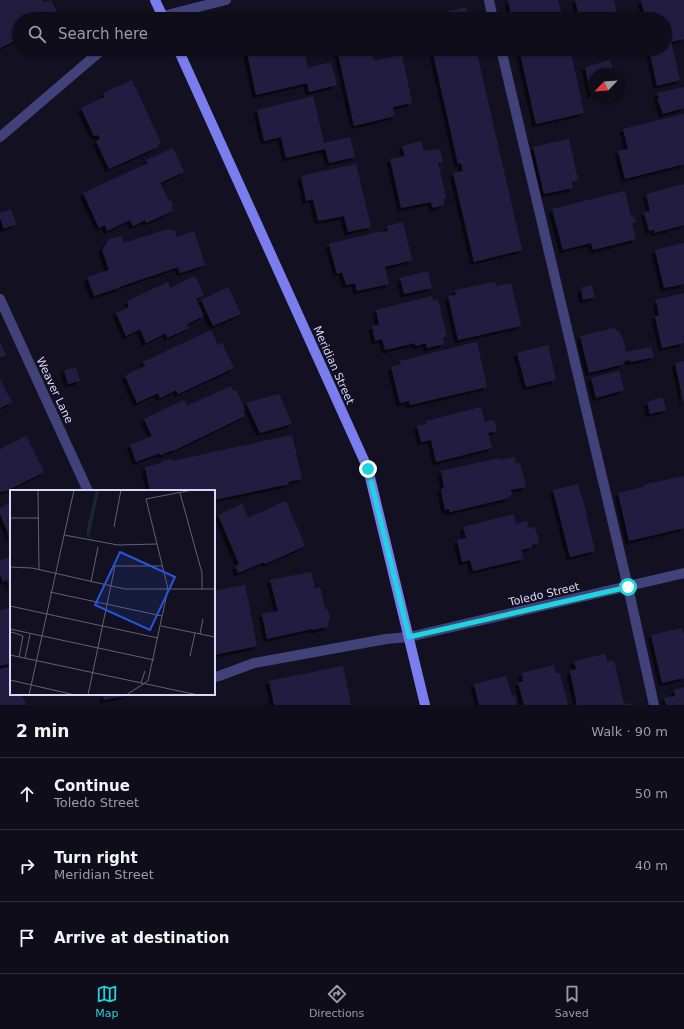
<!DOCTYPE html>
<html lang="en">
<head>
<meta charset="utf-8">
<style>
  :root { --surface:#0e0d19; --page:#1c1b26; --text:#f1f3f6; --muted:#9b9ca2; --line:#2e2d38; --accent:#1ed4de }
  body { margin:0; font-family:"DejaVu Sans",sans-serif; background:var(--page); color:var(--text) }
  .compass { position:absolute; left:588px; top:68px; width:36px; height:36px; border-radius:50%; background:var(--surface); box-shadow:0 1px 3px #0004; rotate:245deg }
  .stop { position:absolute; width:12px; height:12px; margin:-9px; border:3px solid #1ed4de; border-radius:50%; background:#fff }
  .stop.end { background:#1ed4de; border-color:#fff; box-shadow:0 1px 4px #0008 }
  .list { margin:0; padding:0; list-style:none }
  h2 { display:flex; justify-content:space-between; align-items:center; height:52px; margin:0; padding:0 16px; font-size:17px }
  h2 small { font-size:13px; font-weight:400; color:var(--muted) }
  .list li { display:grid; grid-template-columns:26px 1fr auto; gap:12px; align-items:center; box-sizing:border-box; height:72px; padding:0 16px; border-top:1px solid var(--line) }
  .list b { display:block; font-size:15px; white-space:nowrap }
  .list p { margin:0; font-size:13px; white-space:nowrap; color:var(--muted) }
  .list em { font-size:13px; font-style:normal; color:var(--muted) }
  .icon { flex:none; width:22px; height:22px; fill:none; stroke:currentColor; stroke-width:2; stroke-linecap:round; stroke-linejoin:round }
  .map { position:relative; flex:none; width:684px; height:705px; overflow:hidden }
  .search { position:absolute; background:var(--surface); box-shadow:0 1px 3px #0004; left:12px; right:12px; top:12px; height:44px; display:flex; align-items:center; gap:10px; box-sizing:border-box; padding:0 14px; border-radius:22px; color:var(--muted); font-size:15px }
  .sheet { height:268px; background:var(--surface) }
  nav { display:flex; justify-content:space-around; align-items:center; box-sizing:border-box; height:56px; border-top:1px solid var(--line); background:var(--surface); font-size:11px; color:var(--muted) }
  nav a { display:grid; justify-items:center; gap:2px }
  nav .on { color:var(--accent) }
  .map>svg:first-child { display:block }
  .building { fill:#241f40; filter:url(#shadow) }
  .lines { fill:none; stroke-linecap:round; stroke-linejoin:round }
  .lane { stroke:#42427a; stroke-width:10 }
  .street { stroke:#42427a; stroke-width:10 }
  .secondary { stroke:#7a7ded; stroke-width:10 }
  .route { stroke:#1ed4de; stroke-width:5 }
  .labels { text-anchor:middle; stroke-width:3.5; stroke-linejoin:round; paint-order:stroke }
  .street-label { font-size:11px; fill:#d9d7fa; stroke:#131121 }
  .inset-road { fill:none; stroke:#626078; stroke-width:1 }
  .view { fill:#2655da; fill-opacity:0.15; stroke:#2655da; stroke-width:2 }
  .inset-edge { fill:none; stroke:#d9d7fa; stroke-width:2 }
</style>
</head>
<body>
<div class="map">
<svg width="684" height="705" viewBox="0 0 684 705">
  <defs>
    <filter id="shadow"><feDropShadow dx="-3.5" dy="3.5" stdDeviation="0" flood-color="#0009"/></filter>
  </defs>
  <rect width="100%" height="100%" fill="#131121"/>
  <g class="building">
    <path d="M3,0H42L43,3L51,0L59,17L54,19H19V39L0,48V1Z"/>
    <path d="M508,0H558L563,19H512Z"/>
    <path d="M575,0H614L618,19H574L573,13L578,12Z"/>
    <path d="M641,0H684V39L671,42L680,80L657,86L649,49H665V19H641V17L645,16Z"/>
    <path d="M466,7L469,19H425L424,17Z"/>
    <path d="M263,49H304L308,68L331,62L337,85L309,92L307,83L256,95L247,53Z"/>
    <path d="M337,49H371L374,61L402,55L412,103L393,107L395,116L354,126Z"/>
    <path d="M432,49H476L522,250L474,262L453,173L463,171L461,163L458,164Z"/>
    <path d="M519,49H570L584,113L536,124Z"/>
    <path d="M610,60L614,74H594V94L591,95L585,67Z"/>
    <path d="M132,80L161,143L157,145L158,147L109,169L96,141L100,139L98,135L94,136L81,108L105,97L103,93Z"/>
    <path d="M684,87V108L663,114L657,98H659L657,93Z"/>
    <path d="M313,96L324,143L350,137L355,157L329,163L325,149L286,158L281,137L264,141L257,110Z"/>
    <path d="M684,114V164L625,179L618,151L628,149L623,129Z"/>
    <path d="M569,139L578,180L572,182L573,188L544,194L533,147Z"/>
    <path d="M421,141L424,151L436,149V150L440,149L443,162L438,163L446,198L443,199L444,205L433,208L431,202L401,208L390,159L405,156L402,146Z"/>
    <path d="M173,148L184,172L160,183L169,201L171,200L173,205L171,206L173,211L146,223L145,220L133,226L130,220L107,231L105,225L99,228L83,193L148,163L146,160Z"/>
    <path d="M356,164L371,227L348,232L344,216L318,221L313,199L306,201L301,176Z"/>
    <path d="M684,184V225L654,233V230L649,231L644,212L650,211L646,194Z"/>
    <path d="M625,191L631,217L634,216L636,222L632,223L636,239L593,250L591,243L563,250L552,209Z"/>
    <path d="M11,209L16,224L4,229L0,218V213Z"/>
    <path d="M403,222L412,260L385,267L389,284L357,291L355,283L346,285L342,272L337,274L329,244L377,232V233L388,231L387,226Z"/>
    <path d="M168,229L175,231L177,237L194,231L205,265L180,273L178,267L119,287V288L94,296L87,277L109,270L102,250L109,239L121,236L124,243Z"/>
    <path d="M684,243V284L664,288L655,250Z"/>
    <path d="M428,271L432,288L404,294L400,278Z"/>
    <path d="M195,276L204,295L196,299L204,316L187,324L189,328L167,338L166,333L146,343L140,329L126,336L116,313L129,307L127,301L168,282L170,288Z"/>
    <path d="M495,282L496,286L511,283L521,326L458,340L448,296L456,295L455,290Z"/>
    <path d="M592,285L595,297L583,300L581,288Z"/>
    <path d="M228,287L241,314L213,326L201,300Z"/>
    <path d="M684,293V336H683L684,343L662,348L655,316L659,315L656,300Z"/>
    <path d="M432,296L433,301L438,300L447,337H443L444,344L427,348L426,343L416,346L415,343L385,350L382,339L375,341L372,326L379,325L376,310Z"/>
    <path d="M615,328L616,331L619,330L620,335H622L626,352L651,347L654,357L631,362L630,360L623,362L624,364L589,373L580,336Z"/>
    <path d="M211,330L218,345L222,343L234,368L178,394L176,390L160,398L158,393L137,403L125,376L145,366L143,362Z"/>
    <path d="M0,342L6,355L0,358Z"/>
    <path d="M477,342L487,387L410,405L409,401L400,403L391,367L401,364L400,361Z"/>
    <path d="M548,345L556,380L526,387L517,353Z"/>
    <path d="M684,361V401H683L675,363Z"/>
    <path d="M76,367L80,381L68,384L64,370Z"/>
    <path d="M619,371L624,390L596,398L591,378Z"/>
    <path d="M0,379L12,402L0,408Z"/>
    <path d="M231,386L233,391L236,390L245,410L243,411L245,416L173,451V450L161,455L160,453L136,462L130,445L152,436L144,419L184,400L187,406Z"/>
    <path d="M279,394L292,424L260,433L246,403Z"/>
    <path d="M663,397L666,410L650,414L647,402Z"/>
    <path d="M481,407L485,422L494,420L497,431L488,433L492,448L436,462L431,440L421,442L417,426L426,424V421Z"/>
    <path d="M292,435L302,479L288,482L289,484L214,500V491H150L145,467L162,463V461L172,459V461Z"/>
    <path d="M26,436L44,472L6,491L0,492V449Z"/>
    <path d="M514,457L516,463H520L526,487L511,490L512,495L508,496L509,498L450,512L449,509L445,510L441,489L444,488L441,471L499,458L500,460Z"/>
    <path d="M684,476V528L629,541L618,493L644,487L643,485Z"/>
    <path d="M578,484L581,496H582L595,551L570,557L553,490Z"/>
    <path d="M286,501L305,546L265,564L264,562L238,573L235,566L239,564L218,515L242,504L248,518Z"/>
    <path d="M11,502V540L0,514V508Z"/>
    <path d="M514,514L516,524L527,521L528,528L535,527L539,543L532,545V547L521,550L524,559L473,571L470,560L462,562L457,540L466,538L463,527Z"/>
    <path d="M11,556V588L7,580L3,582L0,575V561Z"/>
    <path d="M311,572L315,589L320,587L325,608L328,610L330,618L328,622V627L312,630V629L267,639L262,614L278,611L270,580Z"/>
    <path d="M245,585L257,646L214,655V591Z"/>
    <path d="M11,608V663L0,666V610Z"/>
    <path d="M682,628L684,635V678L662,683L651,635Z"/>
    <path d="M605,654L607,662L614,660L624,704L629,703L630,705H577L570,671L576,669L574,661Z"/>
    <path d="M554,665L556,674L560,673L568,705H524L518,683L523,681L522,673Z"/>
    <path d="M343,666L351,705H274L269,681Z"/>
    <path d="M11,667V694H26L22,696V698H24L26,705H0V669Z"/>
    <path d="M506,676L512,696L515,695L517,705H479L474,684Z"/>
    <path d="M684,687V705H666L664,698L675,696L674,690Z"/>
    <path d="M103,694H128V695L104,700Z"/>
  </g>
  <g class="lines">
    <g class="lane">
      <path d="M489,0L493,19"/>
      <path d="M501,49L628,587L654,705"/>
      <path d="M214,677L219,676L254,663L386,639L409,637"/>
    </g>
    <g class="street">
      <path d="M156,19L163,16L226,0"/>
      <path d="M0,137L103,49"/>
      <path d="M0,299L88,491"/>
      <path d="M409,637L684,573"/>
    </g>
    <g class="secondary">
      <path d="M155,0L164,19"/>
      <path d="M178,49L368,469L425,705"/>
    </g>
  </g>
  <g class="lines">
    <path class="route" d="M368,469L409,637L628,587"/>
  </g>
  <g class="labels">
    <g class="street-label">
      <text transform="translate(334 365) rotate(66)" y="4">Meridian Street</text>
      <text transform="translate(55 390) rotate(65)" y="4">Weaver Lane</text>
      <text transform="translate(544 594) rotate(-13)" y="4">Toledo Street</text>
    </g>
  </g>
  <g transform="translate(10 490)">
    <rect width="205" height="205" fill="#131121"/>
    <path d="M86,0H89L79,48L77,47V38Z" fill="#152a29"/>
    <path class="inset-road" d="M28,0L29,80M170,3L192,83V99M0,28H29M104,37L111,0M54,45L108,55L147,54M0,77L22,78L115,99H205M81,92L88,57M40,102L152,126M0,116L148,148M151,136L205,147M0,139L144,170M0,144L2,142L13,146L9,167M190,144L193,129M0,165L188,205M180,166L185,143M15,168L20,144M0,190L65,205M131,193L135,181M19,205L64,0M78,205L105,76H152M116,205L138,191L158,99L136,9L182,0"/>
    <path class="view" d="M110,62L165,87L140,140L85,115Z"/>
    <rect width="205" height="205" class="inset-edge"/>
  </g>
</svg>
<svg class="compass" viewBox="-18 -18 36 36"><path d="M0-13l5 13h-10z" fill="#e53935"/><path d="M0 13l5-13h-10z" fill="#9b9ca2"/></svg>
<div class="stop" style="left:628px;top:587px"></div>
<div class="stop end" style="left:368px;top:469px"></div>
<div class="search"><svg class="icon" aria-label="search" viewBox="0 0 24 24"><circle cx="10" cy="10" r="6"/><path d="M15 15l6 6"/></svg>Search here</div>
</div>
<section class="sheet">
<h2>2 min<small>Walk · 90 m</small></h2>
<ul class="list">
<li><svg class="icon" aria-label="ahead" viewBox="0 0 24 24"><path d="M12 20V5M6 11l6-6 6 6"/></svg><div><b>Continue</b><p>Toledo Street</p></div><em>50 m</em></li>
<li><svg class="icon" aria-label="right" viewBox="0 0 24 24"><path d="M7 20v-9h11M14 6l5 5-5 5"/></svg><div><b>Turn right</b><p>Meridian Street</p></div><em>40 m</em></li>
<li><svg class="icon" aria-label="arrive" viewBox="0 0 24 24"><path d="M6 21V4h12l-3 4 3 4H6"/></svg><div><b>Arrive at destination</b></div></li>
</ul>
</section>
<nav>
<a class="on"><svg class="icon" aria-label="map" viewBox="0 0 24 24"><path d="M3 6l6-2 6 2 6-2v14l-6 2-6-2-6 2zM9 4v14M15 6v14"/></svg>Map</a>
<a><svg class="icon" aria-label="directions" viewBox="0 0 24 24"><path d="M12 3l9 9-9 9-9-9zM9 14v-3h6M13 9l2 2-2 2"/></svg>Directions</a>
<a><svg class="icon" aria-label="saved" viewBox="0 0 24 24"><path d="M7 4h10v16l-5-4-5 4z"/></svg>Saved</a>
</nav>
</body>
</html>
